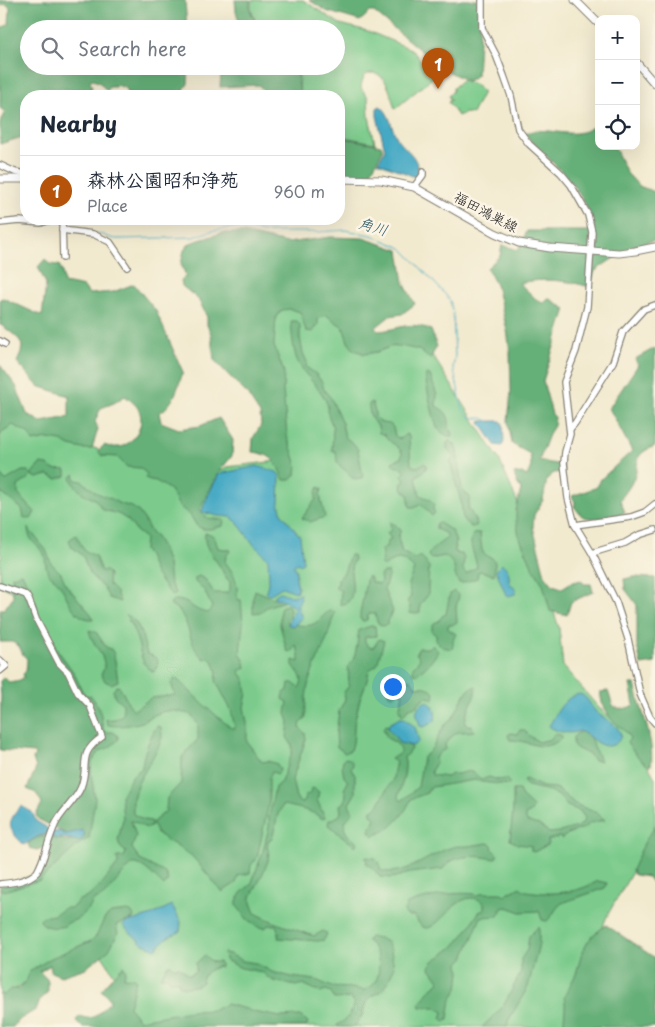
<!DOCTYPE html>
<html lang="en">
<head>
<meta charset="utf-8">
<style>
  :root { --surface:#fff; --page:#f2f2f3; --text:#1f2937; --muted:#747a83; --line:#e0e1e3; --accent:#b45309 }
  body { margin:0; font-family:"Playpen Sans","Klee One",sans-serif; background:var(--page); color:var(--text) }
  .controls { position:absolute; right:15px; top:15px; display:grid; overflow:hidden; border-radius:10px; box-shadow:0 5px 20px #0002 }
  .controls button { width:45px; height:45px; display:grid; place-items:center; padding:0; border:0; border-bottom:1px solid var(--line); background:var(--surface); color:var(--text); font:25px sans-serif }
  .you { position:absolute; left:392px; top:686px; width:18px; height:18px; margin:-12px; border:4px solid #fff; border-radius:50%; background:#1a73e8; box-shadow:0 0 0 8px #1a73e833 }
  .badge { display:grid; place-items:center; width:32px; height:32px; border-radius:50%; background:var(--accent); color:#fff; font-size:16px; font-weight:700 }
  .pin { position:absolute; translate:-50% -41px; filter:drop-shadow(0 1px 2px #0008) }
  .pin::after { content:''; position:absolute; top:26px; width:18px; height:15px; background:inherit; clip-path:polygon(0 0,100% 0,50% 100%) }
  .list { margin:0; padding:0; list-style:none }
  h2 { display:flex; justify-content:space-between; align-items:center; height:65px; margin:0; padding:0 20px; font-size:21px }
  h2 small { font-size:16px; font-weight:400; color:var(--muted) }
  .list li { display:grid; grid-template-columns:32px 1fr auto; gap:15px; align-items:center; box-sizing:border-box; height:70px; padding:0 20px; border-top:1px solid var(--line) }
  .list b { display:block; font-size:19px; white-space:nowrap }
  .list p { margin:0; font-size:16px; white-space:nowrap; color:var(--muted) }
  .list em { font-size:16px; font-style:normal; color:var(--muted) }
  .icon { flex:none; width:28px; height:28px; fill:none; stroke:currentColor; stroke-width:2; stroke-linecap:round; stroke-linejoin:round }
  .map { position:relative; flex:none; width:655px; height:1027px; overflow:hidden }
  .search { position:absolute; background:var(--surface); box-shadow:0 5px 20px #0002; left:20px; top:20px; width:325px; height:55px; display:flex; align-items:center; gap:12px; box-sizing:border-box; padding:0 18px; border-radius:28px; color:var(--muted); font-size:19px }
  .panel { position:absolute; background:var(--surface); box-shadow:0 5px 20px #0002; left:20px; top:90px; width:325px; height:135px; border-radius:20px }
  .map>svg:first-child { display:block }
  .green { fill:#7ccb8c; stroke:#4c7454 }
  .forest { fill:#65af78; stroke:#40664a }
  .water { fill:#44a9c4; stroke:#306270 }
  .lines { fill:none; stroke-linecap:round; stroke-linejoin:round }
  .stream { stroke:#44a9c4; stroke-width:1 }
  .minor-casing { stroke:#878376; stroke-width:8 }
  .major-casing { stroke:#878376; stroke-width:9 }
  .minor { stroke:#fff; stroke-width:5.5 }
  .major { stroke:#fff; stroke-width:7 }
  .labels { text-anchor:middle; stroke-width:5; stroke-linejoin:round; paint-order:stroke }
  .street-label { font-size:14px; fill:#1c1c1c; stroke:#fcf5e5 }
  .water-label { font-size:15px; font-style:italic; fill:#2e5b68; stroke:#fcf5e5 }
</style>
</head>
<body>
<div class="map">
<svg width="655" height="1027" viewBox="0 0 655 1027">
  <rect width="100%" height="100%" fill="#fcf5e5"/>
  <filter id="ink" filterUnits="userSpaceOnUse"><feTurbulence type="fractalNoise" baseFrequency=".02" numOctaves="2"/><feDisplacementMap in="SourceGraphic" scale="10" xChannelSelector="R" yChannelSelector="G"/><feConvolveMatrix kernelMatrix="1 2 1 2 8 2 1 2 1" color-interpolation-filters="sRGB"/></filter>
  <filter id="wash" filterUnits="userSpaceOnUse"><feTurbulence type="fractalNoise" baseFrequency=".0096" numOctaves="4" result="noise"/><feDisplacementMap in="SourceGraphic" scale="20" xChannelSelector="R" yChannelSelector="G"/><feGaussianBlur stdDeviation="1.12" result="paint"/><feColorMatrix in="noise" values="0 0 0 0 0 0 0 0 0 0 0 0 0 0 0 0 0 1.4 0 .05"/><feComposite in="paint" operator="in"/></filter>
  <g filter="url(#wash)">
    <rect width="100%" height="100%" fill="#f2eacf"/>
    <g class="green">
      <path d="M251,0H303L340,24L368,31L411,49L427,67H431L437,74L395,109C391,97 388,74 372,73C363,73 362,81 361,88L368,97L369,117L375,143L339,136V96H300L298,66H336V29H259L251,10Z"/>
      <path d="M462,80L474,84L483,92L472,114L465,113L458,116L448,102L451,100L448,96L453,91V88Z"/>
      <path d="M286,304L327,306L365,334L429,350L499,459L521,511L559,628L563,666L599,708L630,733L655,778V832L607,916L581,983L579,1027H273L123,1021L126,993L99,951L50,965L0,1000V888L23,883L76,842L14,593L0,585V559L2,556L0,554V434L9,423L77,442L123,458L214,476L227,467L286,460L260,314Z"/>
    </g>
    <g class="forest">
      <path d="M0,0H185L187,29H29V66H189L188,84L184,89L187,96H126L127,89L117,85L115,87H109L107,91L100,83L91,79L90,82L92,87L90,91L46,88L42,89V96H26V136L0,144V122L5,112L0,108V29L9,24L10,8L6,4L0,6Z"/>
      <path d="M235,0H250V10L258,29H241L236,11Z"/>
      <path d="M309,0H477L480,25L477,75L468,81L443,69L374,12H370L360,21L326,11Z"/>
      <path d="M227,66H297L300,96H267L259,85L220,87L221,74Z"/>
      <path d="M598,122L599,146H614L627,173L639,186L655,192V240L630,247L605,264L595,271L590,287C567,280 543,278 519,283L536,299L543,303L548,298L566,309L543,381L552,414L555,417L554,426L550,432L539,461L563,465L564,472L554,473L547,479L543,500L534,515L533,527L545,575L553,585L562,588L570,583L581,580L584,584H591L593,592L571,602L567,615L550,611L543,584L533,568L519,536L516,520V510L521,489L517,483L514,474L522,473L527,476L531,466L530,454L512,444L508,421L511,392L510,352L507,330L496,285L487,268L500,256L502,245L518,250L527,231H594C588,191 555,166 528,138L526,133C545,125 571,140 589,129C592,128 595,124 598,122Z"/>
      <path d="M339,137L381,145L383,150L371,172L365,176H339Z"/>
      <path d="M222,233H243L287,243L330,237L363,238L399,250L404,283L415,304L402,314L390,316L375,328L379,331C402,329 408,320 431,330L437,346L430,359L419,350L400,346L390,347L377,352L365,354L354,350L348,342L343,327L326,315L318,319V324L313,332L306,331L300,312L290,309L282,310L276,317L274,346L284,372L283,389L287,436L297,465L296,475L290,480H284C276,463 274,454 252,452L253,438L261,425L260,414L247,394L214,360L211,334L207,325V317L198,299L182,286L181,280L186,276L181,264L184,250L190,243Z"/>
      <path d="M45,259L49,264L59,265L62,271L64,283L84,287L89,294L113,292L134,284L156,311L183,372C178,387 174,405 159,413L161,422L179,429L200,426L219,418L233,440L232,456L218,473L199,510L207,518L224,520L223,526L210,529H203L197,526L190,515L179,506L170,490L156,481L150,480L145,478L147,474L140,468L127,467L117,457L102,456L98,451L104,445C109,447 117,448 123,446C136,440 145,425 139,410C136,404 130,400 125,396L114,403L101,408L95,421L98,429L92,449H83L70,446L61,441L48,439L33,442L28,433L13,425L3,431L0,436V365L16,386L27,414L41,422L69,417V396L38,386L17,362C28,340 18,339 3,326L0,325V299L3,298L42,316L46,284L38,267Z"/>
      <path d="M291,321H297L300,325V338L303,353L307,362L306,367L316,374L322,382L324,390L331,398L342,423L345,437L355,445L358,450L363,477L358,479L352,478C349,472 338,466 337,461C336,458 337,455 336,452L332,450L333,428L327,411L328,406C321,387 308,380 299,364C293,354 292,333 291,321Z"/>
      <path d="M655,348V446C631,456 641,460 634,478C631,486 625,493 620,500L625,512C618,517 590,521 582,516C579,514 577,509 574,507L575,502L572,496L597,487L601,479L632,451L609,408L638,365L635,359Z"/>
      <path d="M426,374L430,375L437,395L436,406C445,411 450,414 449,428L452,431L453,437H450C445,435 440,432 437,427C434,420 424,380 426,374Z"/>
      <path d="M372,402L375,411V417L382,423L390,424L393,427L395,436L400,439L406,434L409,436L411,465L417,467L424,463L427,465L425,470L416,477L420,495L429,499L434,504L433,509L435,513L432,516L421,504L416,507H410L408,494L403,490L401,484L405,481L402,475L405,472L403,468L394,466L392,462L401,458L402,453C398,444 388,443 385,435L379,433L378,426C371,421 369,413 369,404Z"/>
      <path d="M450,440L455,445L457,451L462,490L470,497L468,507L477,524L476,526L471,527L463,520L461,502L450,462L453,457L447,449V443Z"/>
      <path d="M40,464L48,465C54,473 59,468 66,470V476L57,479L48,475L37,478L32,476V473Z"/>
      <path d="M22,471H28L31,474L27,480L18,486V494L35,512L31,519L24,518L22,509L0,492V473L5,481Z"/>
      <path d="M74,474L76,480L82,481L97,493L112,499L118,503L132,507L138,511L144,519L151,533L156,537L162,547L168,564L170,583L176,594L173,596C168,592 155,575 153,569C150,562 149,556 144,550L145,538L136,531L128,520L118,514L103,510L95,499C85,497 74,488 71,477Z"/>
      <path d="M319,487L322,489L320,495L325,517L310,522L302,518L316,499V493Z"/>
      <path d="M390,522L396,525L401,530L398,537L402,552L415,559L421,556L429,567L428,589V595L420,605V612L415,614L410,613V605L407,602L411,596L408,584L414,569C403,558 398,555 384,567L381,565L382,555L381,549L386,547L387,541L391,539L387,533L391,530Z"/>
      <path d="M438,522L452,531L456,542L454,551L458,554H462L464,559L463,570L466,574L477,567C476,556 467,545 473,534L480,533L482,550L484,554L492,558L495,562L494,575L481,571L478,572L477,578L463,583H459C451,572 459,564 444,556L431,559L428,556C430,549 442,542 448,537L445,533L436,529V525Z"/>
      <path d="M28,528L46,550L51,563L61,573L66,585L91,614L93,619C71,620 68,594 57,581C53,577 49,576 47,570C45,565 46,559 44,554C38,545 28,541 28,528Z"/>
      <path d="M205,533C216,534 215,540 218,548L231,550L226,556L225,562C235,574 238,582 237,599L241,600L243,623L240,653L245,662L246,668L239,671L245,680L247,693L244,707L247,723V742L262,762L268,761L277,764L280,770L278,774L272,772L269,778V803L257,858L251,865L250,873L238,876L236,883L222,892L192,856L156,833L153,822L166,811L167,798L181,783L182,757L198,739V724L190,714C183,713 174,710 167,711C157,712 150,718 142,722C135,725 112,728 107,724L106,719C113,720 118,719 123,714V704L115,697L113,690L117,686L120,687C124,694 128,705 134,710L151,698L175,695L171,683L173,680L177,679L203,704L231,728H235L231,710L216,681L217,672L214,663L209,657L205,659C185,647 193,614 170,605L173,600C190,599 191,611 208,613L212,607L204,590L195,582V578L199,576L206,580L214,593H227L230,589V582C224,577 223,571 219,565C212,555 203,546 205,533Z"/>
      <path d="M76,535L84,550L95,556L101,571H106L109,574L108,584L116,592L120,602L109,598L104,589L89,573L83,556L72,547L69,540Z"/>
      <path d="M350,555H353L354,560C346,572 359,590 347,603L340,605L341,591L336,588V585L339,582L337,580C346,574 346,564 350,555Z"/>
      <path d="M384,572L389,573L384,590L393,611L387,621V625L382,626L377,622L375,613H370L368,615L367,620L363,621L360,619V614L367,576L371,578V582L378,584L381,582L380,575Z"/>
      <path d="M22,573L36,604L38,616L53,638L56,648L74,673L84,695L91,696C103,710 100,717 104,732H113L118,736V740L110,747L100,751L92,762L91,774L95,799L89,838L78,845L40,880L4,891L0,889V886L39,873L48,854L42,848L37,850L30,848L28,844C41,829 56,842 71,840L72,837L38,819L36,815L42,803L36,793L27,789L36,768L33,759L35,756L34,753L0,750L1,696L0,681L4,677L9,682L20,680L24,677L23,674L26,671L27,659L23,655L19,646L12,642H0V609H4L13,597L12,576Z"/>
      <path d="M634,577L655,578V663L641,665L637,645V605L625,589L624,579Z"/>
      <path d="M255,590L273,598L278,595L284,598L285,601C277,604 266,605 261,612L253,613V598Z"/>
      <path d="M454,591L459,596L456,607L457,622L452,625H448V629L456,634L453,640V645L452,649L442,647L436,640V635L432,632V627L434,623L439,621L442,616L446,614L450,594Z"/>
      <path d="M288,605C292,611 289,616 286,622C297,625 309,629 318,621C323,617 325,613 331,610L335,613C330,625 328,639 322,650C309,679 305,685 306,718L301,721L300,728L305,733L306,739L292,780L296,797L300,803L304,802L306,798L304,797L305,794L308,795L310,793L311,789L313,788L319,792L317,800L325,818L322,819C315,811 294,807 283,805L278,814L272,839L268,841L267,848L269,851L268,861L263,873L251,897V903L255,913L276,923L314,936L323,931L327,934L324,940L318,941L278,938L279,933L276,925H269L265,928L258,927L247,919L237,906V901L241,893L251,884L253,879L262,854L269,827V817L275,787L281,782L292,752V745L287,737L289,722L286,713L288,702L283,699L284,693L288,690L289,683H293L299,688C305,678 299,674 293,665V660L299,662V654L296,645L291,652L287,651L280,625V610L282,606Z"/>
      <path d="M126,615C142,623 142,638 147,654C158,657 161,662 154,672C139,665 142,651 136,637C134,629 129,623 126,615Z"/>
      <path d="M371,626H375L376,636L365,637V642L369,647L373,648L379,639L384,641L377,665L369,670C368,680 365,686 361,696C359,701 357,713 355,719C353,729 355,741 351,750L345,753L337,747L336,734L339,711L345,699L344,692L349,686L348,666C357,660 357,641 359,630Z"/>
      <path d="M89,630L96,632L106,647L111,649L114,654L118,681L111,684L105,681L101,674C112,660 91,645 89,630Z"/>
      <path d="M432,645L438,651C434,659 425,669 417,674L413,673V667L420,659L416,653L419,648H429Z"/>
      <path d="M406,679L411,680L416,687C426,686 428,686 435,694L434,699L427,697L422,699L417,706L409,708L403,716L399,710L403,694L399,692L393,696L389,695L388,692L389,688L398,687V684Z"/>
      <path d="M630,684H635C640,709 655,740 651,765L648,766L638,757L627,743L630,738L627,733L611,719L602,703L600,692L608,691L613,706C622,711 625,709 634,705Z"/>
      <path d="M476,686C476,700 465,711 465,724L472,726L474,731C454,734 461,727 445,744L446,749L440,752L435,758L436,763L431,771L432,775L447,777L451,774C463,776 469,765 479,778L484,779L489,777L498,780L506,779L509,782V785L481,782L475,780L432,787L428,790L427,793L411,799C407,810 395,826 384,831C381,833 377,834 373,836L369,831L375,818L371,814V811C381,805 381,798 387,789C389,785 392,782 393,778C394,772 394,768 396,762L391,759L400,753V748L396,743L387,738L383,728L386,725L394,729L404,744L411,746V749L404,758C408,767 401,788 398,796L401,801L418,787L423,757C436,749 436,737 445,725C448,722 451,720 453,717C460,707 463,689 476,686Z"/>
      <path d="M157,726L161,727L162,737L159,746L137,785L133,799V814L144,820L151,821L152,825L149,828C142,828 139,822 131,821L136,836L132,848L140,860L165,873L168,880L164,886C158,881 143,862 133,864C130,865 111,888 107,892C104,897 98,898 94,901C91,903 92,905 90,907C86,912 80,918 75,920C70,922 68,922 65,926C56,928 46,929 40,921L42,917L54,915L64,908H72L79,900L88,897L100,886L118,864L117,857H124L126,852L120,847L118,840L123,819L121,796L132,776L142,768C142,757 150,736 157,726Z"/>
      <path d="M520,730H524L531,737L539,742L551,739L554,734L561,735V739C541,754 531,740 510,740L508,735L511,733L518,734Z"/>
      <path d="M582,730L588,733L600,761L594,760C588,751 579,752 573,745V737Z"/>
      <path d="M346,758C351,759 352,761 353,765L351,769L355,775V794L349,804L353,813C351,815 349,817 347,819C340,828 349,838 356,841L357,844L355,846L328,825L329,820L339,816L341,812L340,805L345,802L346,793L344,789L347,784V780L344,777L342,766L343,760Z"/>
      <path d="M525,779L543,787L556,788L575,804L597,813L605,820L590,823L584,828L568,834L561,839L560,837L548,840L549,844L534,852L531,851V846L518,844L510,840L513,808V790H519L522,797L533,807L531,812L525,815L527,822L539,825L549,833L560,832L577,827L582,824L585,818L580,811L567,806L559,796L550,791L528,786L523,782Z"/>
      <path d="M655,825V887L648,877L634,875L632,870L644,843Z"/>
      <path d="M488,843L492,845L493,850L497,854V857C490,860 496,859 489,858C473,855 452,855 443,869L410,873L392,878L380,877L372,867L367,865L366,857L374,858L380,864V870C404,879 430,853 453,847C458,845 463,847 468,846C475,845 481,844 488,843Z"/>
      <path d="M598,881L607,883L605,888L562,903C555,908 553,916 547,921L542,920L539,911L521,912L507,907L502,908L498,916L481,917L464,958L459,963L460,972L458,989L451,999L448,1019L444,1021L441,1018L443,1012L435,1007H420L419,1004L424,999L428,991L440,982L430,968L432,962L452,948L466,932L479,912L484,910V903C454,878 432,957 415,916H407L404,911L407,904C426,897 459,890 479,895L481,893H501L505,895L509,891L511,892L520,887C525,892 528,891 534,892C556,895 579,892 598,881Z"/>
      <path d="M127,911L131,912L134,916L133,919L116,925L118,933L109,950L86,968L61,976L51,972L50,965L39,971L48,980V992L40,999L37,1009L17,1021L13,1027H0V994L4,995L10,989H19L27,979L29,972L51,958L91,941L97,935L104,919L111,913Z"/>
      <path d="M606,925L655,958V1027H564C563,1017 567,1007 564,997L576,974L582,952L587,943L593,935Z"/>
      <path d="M539,926V944L528,987L508,1021L507,1027H482L500,1010L506,1001L521,972V959L527,950L529,936Z"/>
      <path d="M370,937L380,938L387,942L391,950L394,968L388,982L382,991L372,996L365,1005L362,1016L354,1027H338L337,1025C347,1020 352,1013 354,1002L350,998L334,999L331,992L326,990L320,992L303,984L297,986L274,981L267,977L262,972L241,968L225,960L224,953L230,954L243,961L256,963L272,972L292,977L316,980L332,987L352,988L364,990C367,989 369,988 372,986C383,976 380,949 367,941Z"/>
      <path d="M205,955L212,962H219L221,964V968L218,966C210,970 203,972 202,982C197,987 185,989 179,985L178,981H171L168,977H160L167,966L171,964L174,967H180L189,975L196,971V963Z"/>
      <path d="M123,966L126,970L124,977L134,978L136,980L129,1007L139,1020L191,1011L214,1010L226,1004L246,1009L253,1012L281,1017L300,1016L308,1022L306,1027H83L78,1024L76,1020L80,1016C95,1023 99,1011 110,1002L109,998L101,990Z"/>
    </g>
    <g class="water">
      <path d="M380,106C390,112 391,127 396,136C404,151 416,152 419,172L415,177L378,162L385,150L377,116V108Z"/>
      <path d="M481,421H501L503,424L504,442L502,446L495,445L480,423Z"/>
      <path d="M257,466L277,472L280,476L279,503L282,514L300,536L303,562L300,565L298,563L294,565V568L296,569V579L298,588L296,592L282,587L269,595L266,592L269,578L268,559L254,545L237,522L231,517L218,516L202,512C202,506 215,482 219,474Z"/>
      <path d="M502,564C508,568 510,574 509,582L516,590L515,594L509,596L506,595L496,570Z"/>
      <path d="M280,592L292,596L300,594L301,598L297,606L302,617L294,626L288,625V623L294,610V607L279,598L276,599L274,596Z"/>
      <path d="M580,694C588,697 590,705 595,711C602,718 616,723 620,732C623,740 614,747 606,746C594,744 589,734 579,731C570,735 556,732 549,726C557,713 564,696 580,694Z"/>
      <path d="M427,701C434,705 437,713 435,721L424,727L420,726C417,714 412,708 427,701Z"/>
      <path d="M400,718H404L415,727L419,741L413,746L399,743C396,736 392,734 388,728L389,724Z"/>
      <path d="M21,806L32,812L36,821L46,827L49,831L55,832L57,831L66,834L82,830L85,834L82,840L78,841L64,838L56,839L49,834L39,836L24,845C8,829 5,824 21,806Z"/>
      <path d="M172,905L181,922L180,932L168,937L156,949L143,944L123,926L125,923L152,915Z"/>
    </g>
    <g class="lines">
      <g class="stream">
        <path d="M64,221L68,228"/>
        <path d="M98,233C105,236 111,239 118,239L194,237L211,231L238,227L263,232H317L345,230L371,235L402,248L445,294L450,301L453,314L455,356L453,367L463,410L471,418H483L489,421"/>
      </g>
    </g>
  </g>
  <g filter="url(#ink)">
    <g class="lines">
      <g class="minor-casing">
        <g id="minor">
          <path d="M482,0V28L496,55L504,76L511,96L518,129L529,144L561,173L571,185L588,215L592,232L587,307L576,351L564,382L570,434L565,452L564,463L568,498L575,525L592,553L616,602L628,639L640,694L650,717L655,723"/>
          <path d="M0,165L15,172L26,174"/>
          <path d="M414,187L423,175V172"/>
          <path d="M62,219L63,258"/>
          <path d="M0,223L19,221L41,223L53,219H62"/>
          <path d="M62,230L93,234L110,242L127,267"/>
          <path d="M0,341L5,344"/>
          <path d="M570,429L575,423L613,362L623,332L644,309L655,305"/>
          <path d="M575,525L631,517L645,512L655,504"/>
          <path d="M592,553L625,543L639,535L655,530"/>
          <path d="M0,586L18,592L26,595L29,600L36,619L59,663L68,672L78,693L90,706L102,737C76,755 90,764 81,787C75,802 61,811 55,825C48,840 45,858 37,872C28,881 13,883 0,884"/>
          <path d="M0,660L6,666L0,671"/>
        </g>
      </g>
      <g class="major-casing">
        <g id="major">
          <path d="M575,0L599,24"/>
          <path d="M636,62L655,84"/>
          <path d="M0,179H26"/>
          <path d="M339,179L381,180L414,187L495,233L519,243L550,248L619,253L635,251L655,247"/>
        </g>
      </g>
      <use href="#minor" class="minor"/>
      <use href="#major" class="major"/>
    </g>
  </g>
  <g class="labels">
    <g class="street-label">
      <text transform="translate(486 212) rotate(28)" y="5">福田鴻巣線</text>
    </g>
    <g class="water-label">
      <text transform="translate(373 227) rotate(17)" y="5">角川</text>
    </g>
  </g>
</svg>
<div class="controls">
<button>+</button>
<button>−</button>
<button><svg class="icon" aria-label="locate" viewBox="0 0 24 24"><circle cx="12" cy="12" r="6"/><path d="M12 2v4M12 18v4M2 12h4M18 12h4"/></svg></button>
</div>
<div class="you"></div>
<div class="pin badge" style="left:438px;top:89px">1</div>
<div class="search"><svg class="icon" aria-label="search" viewBox="0 0 24 24"><circle cx="10" cy="10" r="6"/><path d="M15 15l6 6"/></svg>Search here</div>
<section class="panel">
<h2>Nearby<small></small></h2>
<ul class="list">
<li><span class="badge">1</span><div><b>森林公園昭和浄苑</b><p>Place</p></div><em>960 m</em></li>
</ul>
</section>
</div>
</body>
</html>
